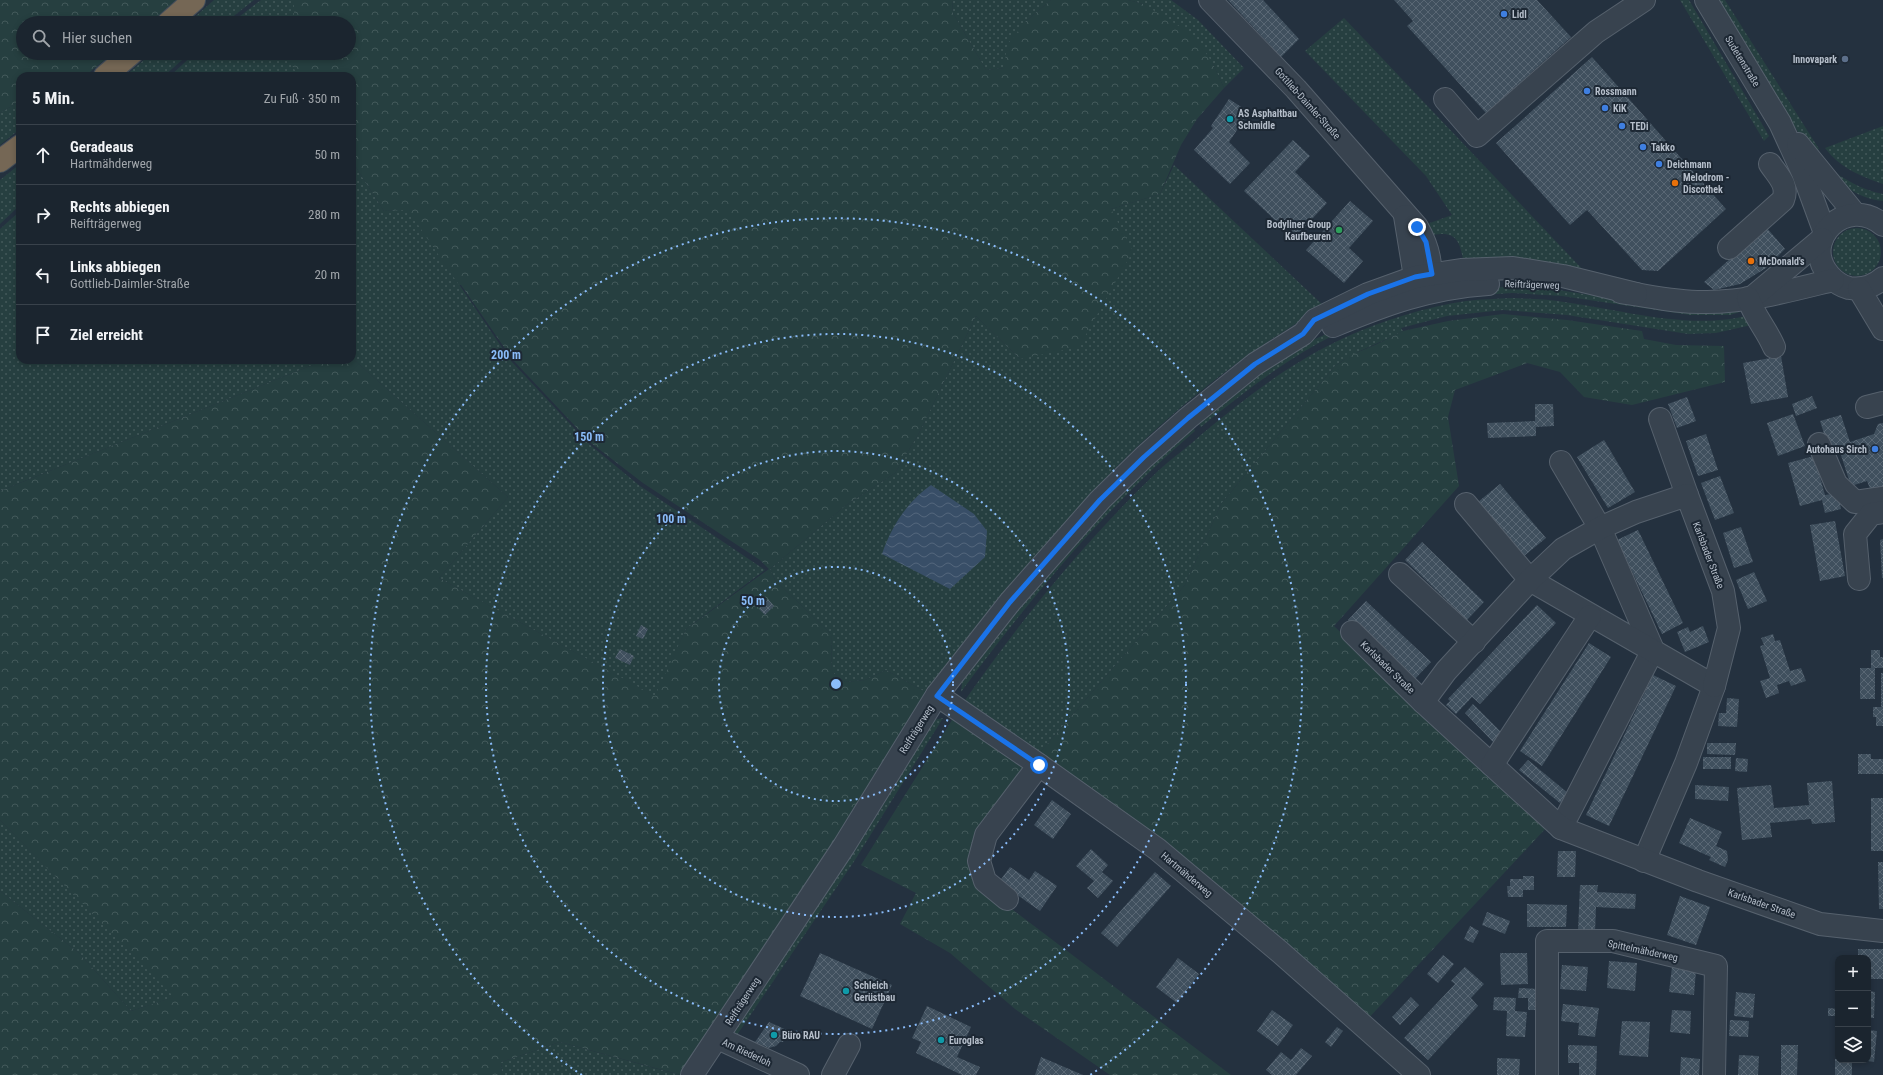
<!DOCTYPE html>
<html lang="de">
<head>
<meta charset="utf-8">
<style>
  :root { --surface:#1b252f; --page:#28313b; --text:#f1f3f6; --muted:#a0a5aa; --line:#39424b }
  body { margin:0; font-family:"Roboto Condensed",sans-serif; background:var(--page); color:var(--text) }
  .controls { position:absolute; right:12px; bottom:12px; display:grid; overflow:hidden; border-radius:8px; box-shadow:0 2px 6px #0003 }
  .controls button { width:36px; height:36px; display:grid; place-items:center; padding:0; border:0; border-bottom:1px solid var(--line); background:var(--surface); color:var(--text); font:20px sans-serif }
  .stop { position:absolute; width:12px; height:12px; margin:-9px; border:3px solid #1a73e8; border-radius:50%; background:#fff }
  .stop.end { background:#1a73e8; border-color:#fff; box-shadow:0 1px 4px #0008 }
  .list { margin:0; padding:0; list-style:none }
  h2 { display:flex; justify-content:space-between; align-items:center; height:52px; margin:0; padding:0 16px; font-size:17px }
  h2 small { font-size:13px; font-weight:400; color:var(--muted) }
  .list li { display:grid; grid-template-columns:26px 1fr auto; gap:12px; align-items:center; box-sizing:border-box; height:60px; padding:0 16px; border-top:1px solid var(--line) }
  .list b { display:block; font-size:15px; white-space:nowrap }
  .list p { margin:0; font-size:13px; white-space:nowrap; color:var(--muted) }
  .list em { font-size:13px; font-style:normal; color:var(--muted) }
  .icon { flex:none; width:22px; height:22px; fill:none; stroke:currentColor; stroke-width:2; stroke-linecap:round; stroke-linejoin:round }
  .map { position:relative; flex:none; width:1883px; height:1075px; overflow:hidden }
  .search { position:absolute; background:var(--surface); box-shadow:0 2px 6px #0003; left:16px; top:16px; width:340px; height:44px; display:flex; align-items:center; gap:10px; box-sizing:border-box; padding:0 14px; border-radius:22px; color:var(--muted); font-size:15px }
  .panel { position:absolute; background:var(--surface); box-shadow:0 2px 6px #0003; left:16px; top:72px; width:340px; height:292px; border-radius:12px }
  .map>svg:first-child { display:block }
  .grass { fill:url(#grass-dots) }
  .forest { fill:url(#forest-crowns) }
  .water { fill:url(#water-waves) }
  .building { fill:url(#building-cross-hatch) }
  .lines { fill:none; stroke-linecap:round; stroke-linejoin:round }
  .minor-casing { stroke:#56616d; stroke-width:24 }
  .highway-casing { stroke:#434e5a; stroke-width:24 }
  .minor { stroke:#38434f; stroke-width:22 }
  .highway { stroke:#756755; stroke-width:22 }
  .route { stroke:#1a73e8; stroke-width:5 }
  .ring { fill:none; stroke:#8abcfa; stroke-width:2; stroke-dasharray:2 4 }
  .shop-dot { fill:#3f7fe0; stroke:#1d2834; stroke-width:1.5 }
  .service-dot { fill:#5c6f8a; stroke:#1d2834; stroke-width:1.5 }
  .culture-dot { fill:#0f9aa8; stroke:#1d2834; stroke-width:1.5 }
  .food-dot { fill:#e8710a; stroke:#1d2834; stroke-width:1.5 }
  .leisure-dot { fill:#2e9e5b; stroke:#1d2834; stroke-width:1.5 }
  .labels { text-anchor:middle; stroke-width:4; stroke-linejoin:round; paint-order:stroke }
  .poi-label { font-size:10px; font-weight:bold; fill:#b5beca; stroke:#1d2834; text-anchor:start }
  .street-label { font-size:10px; fill:#b5beca; stroke:#1d2834 }
  .centre { fill:#8abcfa; stroke:#1d2834; stroke-width:2 }
  .ring-label { font-size:12px; text-anchor:middle; font-weight:bold; fill:#8abcfa; stroke:#1d2834; stroke-width:4; stroke-linejoin:round; paint-order:stroke }
</style>
</head>
<body>
<div class="map">
<svg width="1883" height="1075" viewBox="0 0 1883 1075">
  <defs>
    <pattern id="grass-dots" width="8" height="8" patternUnits="userSpaceOnUse"><rect width="8" height="8" fill="#263f40"/><path d="M2 2h.1M6 6h.1" fill="none" stroke="#43595a" stroke-width="1.8" stroke-linecap="round"/></pattern>
    <pattern id="forest-crowns" width="20" height="18" patternUnits="userSpaceOnUse"><rect width="20" height="18" fill="#263f40"/><path d="M2 6a3 3 0 1 1 6 0M12 15a3 3 0 1 1 6 0" fill="none" stroke="#43595a"/></pattern>
    <pattern id="water-waves" width="16" height="10" patternUnits="userSpaceOnUse"><rect width="16" height="10" fill="#384e67"/><path d="M0 5q4-4 8 0t8 0" fill="none" stroke="#53667b"/></pattern>
    <pattern id="building-cross-hatch" width="8" height="8" patternUnits="userSpaceOnUse"><rect width="8" height="8" fill="#40505e"/><path d="M0 0l8 8M0 8l8-8" fill="none" stroke="#596774"/></pattern>
  </defs>
  <rect width="100%" height="100%" fill="#24313f"/>
  <g class="grass">
    <path d="M214,0H254L225,23H188Z"/>
    <path d="M261,0H294V23H231Z"/>
    <path d="M952,0H1051L1026,21L1004,68L986,70L953,13Z"/>
    <path d="M1128,0H1171L1198,20L1244,68L1224,88L1213,64L1143,4Z"/>
    <path d="M1680,0H1689L1769,136L1764,141Z"/>
    <path d="M1716,0H1725L1819,149L1812,153L1767,85Z"/>
    <path d="M1344,18L1586,273L1464,264C1460,243 1458,230 1433,235L1427,224L1452,215L1426,176L1305,51Z"/>
    <path d="M152,53H190L164,76H125Z"/>
    <path d="M195,53H293V66L299,76H170Z"/>
    <path d="M20,101V129L0,145V113Z"/>
    <path d="M1883,126V184C1860,176 1840,168 1825,148Z"/>
    <path d="M352,161L384,211L408,209L511,361L589,444L640,486L765,570L686,629L656,697L439,578L508,497L352,358Z"/>
    <path d="M20,164V205L0,224V180Z"/>
    <path d="M1174,165L1325,307C1239,354 1149,428 1084,502C1030,564 979,629 927,693L886,670L865,680L845,682L832,672L831,634L775,580L770,569L845,506L895,473L919,433L976,316L1020,359L1111,209L1160,194Z"/>
    <path d="M1827,168C1846,179 1861,190 1883,194V201C1860,199 1841,186 1827,168Z"/>
    <path d="M20,211V360H325L0,491V229Z"/>
    <circle cx="1857" cy="252" r="24"/>
    <path d="M1514,286L1546,288L1621,300L1739,309L1740,312L1730,315H1690L1562,296L1512,293L1467,296L1466,290Z"/>
    <path d="M1512,298C1530,299 1547,299 1564,302C1623,310 1692,331 1749,315L1756,324L1716,333L1688,334L1567,315L1503,310L1447,316L1401,328L1403,331C1381,343 1354,351 1335,366L1221,504L1185,585L1035,758L961,706C1019,622 1084,542 1158,471C1172,458 1188,447 1202,434C1246,397 1293,361 1346,337C1384,320 1426,307 1466,301C1481,299 1497,299 1512,298Z"/>
    <path d="M1335,330L1336,334C1286,359 1244,392 1201,427L1198,423L1261,373L1304,344Z"/>
    <path d="M1193,427L1195,431C1104,509 1032,596 961,692L962,682L993,638L1109,503Z"/>
    <path d="M943,718L855,860L735,1038L730,1035L933,720Z"/>
    <path d="M0,820L175,997L131,1011L79,953L0,891Z"/>
    <path d="M560,1042L680,1075H502L501,1062Z"/>
  </g>
  <g class="forest">
    <path d="M0,0H176L150,23H23V53H113L85,76H20V101L0,113Z"/>
    <path d="M294,0H952L953,13L986,70L1004,68L1007,45L1026,21L1051,0H1128L1143,4L1195,36L1213,64L1224,88L1197,119L1181,145L1160,194L1111,209L1133,251L1079,347L1020,359L976,316L919,433L895,473L845,506L770,569L775,580L831,634L832,672L845,682L865,680L886,670L927,693L836,842L681,1075L560,1042L501,1062L502,1075H0V891L79,953L131,1011L174,997L0,820V491L325,360H352V358L508,497L439,578L655,696L686,629L769,569L760,560L643,483L591,443L513,360L461,285H459L408,210L384,211L352,161V76H299L292,66L293,53H349V23H294Z"/>
    <path d="M1503,314L1567,320L1642,331L1644,339L1676,345L1724,346L1725,382L1632,405L1584,397L1560,372L1527,363L1455,390L1448,417L1459,486L1334,626L1547,827L1365,1022L1035,758L1185,585L1221,504L1335,366L1351,355L1375,345L1403,331L1448,321Z"/>
    <path d="M957,712L1030,765L977,839L1005,904L1231,1075H1110L1015,1009L950,953L900,924L916,893L861,865Z"/>
  </g>
  <path class="water" d="M931,485L974,514L987,531L985,557L950,589L882,554C891,527 907,502 931,485Z"/>
  <g class="building">
    <path d="M1228,0H1263L1299,39L1281,57Z"/>
    <path d="M1394,0H1537L1571,37L1486,113L1407,26L1413,21Z"/>
    <path d="M1592,57L1726,209L1658,271L1642,270L1587,210L1570,225L1496,143Z"/>
    <path d="M1229,99L1249,112L1229,142L1250,163L1230,184L1194,150L1213,128L1211,126Z"/>
    <path d="M1293,140L1310,156L1295,172L1327,203L1294,238L1244,191Z"/>
    <path d="M1350,201L1373,221L1349,248L1363,261L1344,283L1306,250Z"/>
    <path d="M1766,227L1785,249L1766,268L1740,284L1714,290L1704,282Z"/>
    <path d="M1781,356L1788,397L1751,404L1743,363Z"/>
    <path d="M1812,396L1817,408L1796,416L1792,404Z"/>
    <path d="M1687,397L1696,421L1677,428L1668,404Z"/>
    <path d="M1535,404H1553L1554,426L1536,427V436L1488,438L1487,423L1535,421Z"/>
    <path d="M1793,414L1805,446L1778,456L1767,423Z"/>
    <path d="M1841,415L1850,442L1874,434L1878,424L1883,423V487L1871,491L1867,481L1851,486L1838,446L1829,449L1820,421Z"/>
    <path d="M1706,434L1718,470L1698,476L1686,441Z"/>
    <path d="M1604,440L1635,492L1608,508L1577,457Z"/>
    <path d="M1814,456L1825,495L1838,493L1841,509L1825,513L1822,500L1800,506L1788,463Z"/>
    <path d="M1720,476L1734,513L1715,520L1701,483Z"/>
    <path d="M1500,484L1546,538L1524,556L1478,502Z"/>
    <path d="M1835,521L1845,576L1820,581L1810,525Z"/>
    <path d="M1741,527L1753,562L1734,568L1723,533Z"/>
    <path d="M1638,530L1683,623L1662,634L1617,540Z"/>
    <path d="M1883,539V578H1882L1880,540Z"/>
    <path d="M1422,542L1484,602L1467,620L1405,560Z"/>
    <path d="M1754,572L1767,601L1748,609L1736,580Z"/>
    <path d="M768,599L774,606L765,615L759,609Z"/>
    <path d="M1366,601L1431,662L1413,681L1348,620Z"/>
    <path d="M1537,605L1556,623L1480,704L1472,697L1456,714L1446,705L1450,701L1448,699Z"/>
    <path d="M641,625L648,629L643,639L636,636Z"/>
    <path d="M1703,626L1709,642L1685,652L1677,632L1688,627L1690,632Z"/>
    <path d="M1773,634L1775,641L1780,640L1790,671L1801,668L1806,681L1791,686L1789,681L1777,685L1779,693L1766,698L1760,681L1770,678L1760,646L1764,645L1761,638Z"/>
    <path d="M1589,643L1611,657L1542,766L1520,751Z"/>
    <path d="M620,649L634,656L630,665L615,658Z"/>
    <path d="M1871,650H1880V657H1883V668H1875V699H1860V668H1871Z"/>
    <path d="M1881,673H1883V726H1876V717H1873V707H1881Z"/>
    <path d="M1653,675L1676,686L1609,826L1586,815Z"/>
    <path d="M1727,698L1739,699L1737,727L1718,726L1719,713H1726Z"/>
    <path d="M1473,704L1505,736L1496,745L1465,713Z"/>
    <path d="M1707,743H1736L1735,755L1707,754Z"/>
    <path d="M1858,754H1871V759H1883V774H1858Z"/>
    <rect x="1703" y="757" width="28" height="12"/>
    <path d="M1736,758L1748,759L1747,772L1735,771Z"/>
    <path d="M1528,760L1568,793L1560,803L1519,770Z"/>
    <path d="M1832,781L1835,822L1812,824L1811,819L1770,823L1772,837L1742,840L1737,788L1771,785L1774,808L1809,805L1807,783Z"/>
    <path d="M1695,785L1729,787L1728,801L1695,799Z"/>
    <rect x="1871" y="798" width="12" height="53"/>
    <path d="M1052,800L1071,814L1053,839L1034,825Z"/>
    <path d="M1690,818L1722,832L1716,846L1727,851L1728,860L1725,867L1709,860L1711,857L1679,843Z"/>
    <path d="M1091,849L1108,865L1102,872L1113,881L1098,898L1087,888L1094,881L1076,866Z"/>
    <path d="M1558,851H1576L1575,877H1557Z"/>
    <path d="M1878,862H1883V909H1879Z"/>
    <path d="M1010,867L1029,880L1035,871L1057,886L1040,911L999,882Z"/>
    <path d="M1155,872L1171,886L1117,947L1101,933Z"/>
    <path d="M1523,876H1534V890H1523V897H1508L1507,886H1510V879H1523Z"/>
    <path d="M1580,885H1598L1597,892L1636,894L1635,909L1596,907L1595,932L1578,931Z"/>
    <path d="M1680,896L1710,907L1696,945L1667,935Z"/>
    <path d="M1527,904L1567,905L1566,927H1527Z"/>
    <path d="M1487,912L1510,921L1505,934L1482,925Z"/>
    <path d="M1470,926L1479,931L1473,943L1464,939Z"/>
    <path d="M1858,949H1883V979H1868V958H1858Z"/>
    <path d="M820,953L892,985L872,1029L800,996Z"/>
    <path d="M1500,953H1527L1528,984L1501,985Z"/>
    <path d="M1443,955L1454,964L1438,983L1427,974Z"/>
    <path d="M1178,958L1199,974L1177,1003L1156,987Z"/>
    <path d="M1609,961L1637,963L1635,991L1607,988Z"/>
    <path d="M1562,965L1588,967L1586,991L1560,989Z"/>
    <path d="M1465,967L1484,984L1471,998L1478,1006L1428,1060L1404,1038L1455,984L1451,981Z"/>
    <path d="M1672,967L1696,970L1694,995L1669,992Z"/>
    <path d="M1519,988L1539,989L1538,1010H1528V998H1518Z"/>
    <path d="M1868,991L1875,992L1874,1018H1868Z"/>
    <path d="M1736,992L1755,994L1753,1018L1734,1016Z"/>
    <path d="M1411,997L1419,1005L1400,1025L1392,1017Z"/>
    <path d="M1494,997L1516,998L1515,1011L1527,1012L1525,1037L1506,1036L1507,1011L1493,1010Z"/>
    <path d="M1563,1004L1599,1008L1595,1037L1578,1035L1579,1023L1561,1021Z"/>
    <path d="M927,1006L971,1027L957,1057L980,1067L976,1075H962L916,1053L921,1042L912,1038Z"/>
    <path d="M1828,1008L1838,1009V1016H1828Z"/>
    <path d="M1272,1010L1293,1025L1278,1046L1257,1031Z"/>
    <path d="M1672,1010L1691,1011L1690,1034L1670,1032Z"/>
    <path d="M1730,1020L1749,1021L1748,1037L1729,1036Z"/>
    <path d="M1622,1021L1650,1022L1648,1057L1619,1055Z"/>
    <path d="M769,1022L789,1031L783,1042H780L776,1046L769,1048L755,1042Z"/>
    <path d="M1337,1027L1343,1031L1331,1047L1325,1042Z"/>
    <path d="M1868,1030L1877,1031L1874,1062L1868,1061Z"/>
    <path d="M1568,1045L1597,1046L1596,1075H1579V1063H1568Z"/>
    <path d="M1781,1045H1798L1797,1075H1781Z"/>
    <path d="M1301,1048L1312,1056L1296,1075H1272L1266,1070L1281,1052L1291,1060Z"/>
    <path d="M1739,1055L1759,1056L1758,1075H1738Z"/>
    <path d="M1041,1057L1083,1075H1035Z"/>
    <path d="M1681,1057L1700,1059L1699,1075H1680Z"/>
    <path d="M1497,1058L1520,1059L1519,1075H1497Z"/>
    <path d="M1835,1059L1852,1060V1075H1835Z"/>
  </g>
  <g class="lines">
    <g class="minor-casing">
      <g id="minor">
        <path d="M1210,0L1296,89L1417,227C1428,246 1434,266 1428,288"/>
        <path d="M1706,0L1780,123L1803,173L1825,233"/>
        <path d="M1445,99L1477,136L1596,32L1644,0"/>
        <path d="M1798,144L1855,214"/>
        <path d="M1405,216L1415,277L1424,288"/>
        <path d="M1883,225C1847,194 1799,240 1829,275C1835,282 1841,286 1849,288C1862,290 1874,286 1883,278"/>
        <path d="M1729,248L1783,200C1789,185 1778,176 1770,164"/>
        <path d="M1859,289L1883,329"/>
        <path d="M1621,292C1650,296 1678,303 1707,302C1749,302 1792,290 1833,280"/>
        <path d="M1754,296L1822,239"/>
        <path d="M1748,298C1754,316 1767,330 1774,347"/>
        <path d="M1333,326C1386,304 1429,288 1488,284"/>
        <path d="M1867,407L1883,403"/>
        <path d="M1660,419L1687,495"/>
        <path d="M1819,444L1836,484L1855,502L1883,498"/>
        <path d="M1561,462L1600,528L1653,650L1561,828"/>
        <path d="M1466,504L1530,580L1714,686L1686,763L1644,861"/>
        <path d="M1400,574L1474,642"/>
        <path d="M1859,579L1855,534L1871,514L1883,512"/>
        <path d="M1352,632L1423,702"/>
        <path d="M1714,686L1729,628L1723,591L1687,495L1636,512L1600,528L1563,549L1530,580L1446,671L1423,702L1561,828L1698,881L1820,924L1883,931"/>
        <path d="M937,695L1039,765L1157,849L1280,952L1419,1075"/>
        <path d="M1492,765L1590,616"/>
        <path d="M1007,899L985,881L979,861L986,835L1039,765"/>
        <path d="M718,1038L798,1075"/>
        <path d="M692,1075L844,846L937,695L1010,602L1100,500L1144,457L1188,418L1255,364L1303,334L1315,320L1368,294L1415,277L1461,270L1513,268L1563,276L1636,294"/>
        <path d="M833,1075L849,1045"/>
        <path d="M1547,1075V941H1613L1716,966L1714,1075"/>
      </g>
    </g>
    <g class="highway-casing">
      <g id="highway">
        <path d="M168,23L194,0"/>
        <path d="M105,76L132,53"/>
        <path d="M0,161L20,146"/>
      </g>
    </g>
    <use href="#minor" class="minor"/>
    <use href="#highway" class="highway"/>
  </g>
  <g class="lines">
    <path class="route" d="M1039,765L937,696L1010,602L1100,500L1144,457L1188,418L1255,364L1303,334L1314,320L1368,294L1415,277L1432,274L1426,242L1417,227"/>
  </g>
  <g class="ring">
    <circle cx="836" cy="684" r="117"/>
    <circle cx="836" cy="684" r="233"/>
    <circle cx="836" cy="684" r="350"/>
    <path d="M582 1075A466 466 0 1 1 1090 1075"/>
  </g>
  <g class="shop-dot">
    <circle cx="1504" cy="14" r="4"/>
    <circle cx="1587" cy="91" r="4"/>
    <circle cx="1605" cy="108" r="4"/>
    <circle cx="1622" cy="126" r="4"/>
    <circle cx="1643" cy="147" r="4"/>
    <circle cx="1659" cy="164" r="4"/>
    <circle cx="1875" cy="449" r="4"/>
  </g>
  <circle class="service-dot" cx="1845" cy="59" r="4"/>
  <g class="culture-dot">
    <circle cx="1230" cy="119" r="4"/>
    <circle cx="846" cy="991" r="4"/>
    <circle cx="774" cy="1035" r="4"/>
    <circle cx="941" cy="1040" r="4"/>
  </g>
  <g class="food-dot">
    <circle cx="1675" cy="183" r="4"/>
    <circle cx="1751" cy="261" r="4"/>
  </g>
  <circle class="leisure-dot" cx="1339" cy="230" r="4"/>
  <g class="labels">
    <g class="poi-label">
      <text x="1512" y="18">Lidl</text>
      <text x="1837" y="63" text-anchor="end">Innovapark</text>
      <text x="1595" y="95">Rossmann</text>
      <text x="1613" y="112">KiK</text>
      <text x="1238" y="117">AS Asphaltbau<tspan x="1238" dy="12">Schmidle</tspan></text>
      <text x="1630" y="130">TEDi</text>
      <text x="1651" y="151">Takko</text>
      <text x="1667" y="168">Deichmann</text>
      <text x="1683" y="181">Melodrom -<tspan x="1683" dy="12">Discothek</tspan></text>
      <text x="1331" y="228" text-anchor="end">Bodyliner Group<tspan x="1331" dy="12">Kaufbeuren</tspan></text>
      <text x="1759" y="265">McDonald's</text>
      <text x="1867" y="453" text-anchor="end">Autohaus Sirch</text>
      <text x="854" y="989">Schleich<tspan x="854" dy="12">Gerüstbau</tspan></text>
      <text x="782" y="1039">Büro RAU</text>
      <text x="949" y="1044">Euroglas</text>
    </g>
    <g class="street-label">
      <text transform="translate(1743 61) rotate(59)" y="4">Sudetenstraße</text>
      <text transform="translate(1308 103) rotate(48)" y="4">Gottlieb-Daimler-Straße</text>
      <text transform="translate(1532 284) rotate(2)" y="4">Reifträgerweg</text>
      <text transform="translate(1709 555) rotate(69)" y="4">Karlsbader Straße</text>
      <text transform="translate(1388 667) rotate(44)" y="4">Karlsbader Straße</text>
      <text transform="translate(916 729) rotate(-58)" y="4">Reifträgerweg</text>
      <text transform="translate(1187 874) rotate(40)" y="4">Hartmähderweg</text>
      <text transform="translate(1762 903) rotate(19)" y="4">Karlsbader Straße</text>
      <text transform="translate(1643 950) rotate(12)" y="4">Spittelmähderweg</text>
      <text transform="translate(742 1001) rotate(-57)" y="4">Reifträgerweg</text>
      <text transform="translate(747 1052) rotate(25)" y="4">Am Riederloh</text>
    </g>
  </g>
  <circle cx="836" cy="684" r="6" class="centre"/>
  <g class="ring-label">
    <text x="506" y="359">200 m</text>
    <text x="589" y="441">150 m</text>
    <text x="671" y="523">100 m</text>
    <text x="753" y="605">50 m</text>
  </g>
</svg>
<div class="controls">
<button>+</button>
<button>−</button>
<button><svg class="icon" aria-label="layers" viewBox="0 0 24 24"><path d="M12 4l9 5-9 5-9-5zM3 14l9 5 9-5"/></svg></button>
</div>
<div class="stop" style="left:1039px;top:765px"></div>
<div class="stop end" style="left:1417px;top:227px"></div>
<div class="search"><svg class="icon" aria-label="search" viewBox="0 0 24 24"><circle cx="10" cy="10" r="6"/><path d="M15 15l6 6"/></svg>Hier suchen</div>
<section class="panel">
<h2>5 Min.<small>Zu Fuß · 350 m</small></h2>
<ul class="list">
<li><svg class="icon" aria-label="ahead" viewBox="0 0 24 24"><path d="M12 20V5M6 11l6-6 6 6"/></svg><div><b>Geradeaus</b><p>Hartmähderweg</p></div><em>50 m</em></li>
<li><svg class="icon" aria-label="right" viewBox="0 0 24 24"><path d="M7 20v-9h11M14 6l5 5-5 5"/></svg><div><b>Rechts abbiegen</b><p>Reifträgerweg</p></div><em>280 m</em></li>
<li><svg class="icon" aria-label="left" viewBox="0 0 24 24"><path d="M17 20v-9H6M10 6l-5 5 5 5"/></svg><div><b>Links abbiegen</b><p>Gottlieb-Daimler-Straße</p></div><em>20 m</em></li>
<li><svg class="icon" aria-label="arrive" viewBox="0 0 24 24"><path d="M6 21V4h12l-3 4 3 4H6"/></svg><div><b>Ziel erreicht</b></div></li>
</ul>
</section>
</div>
</body>
</html>
